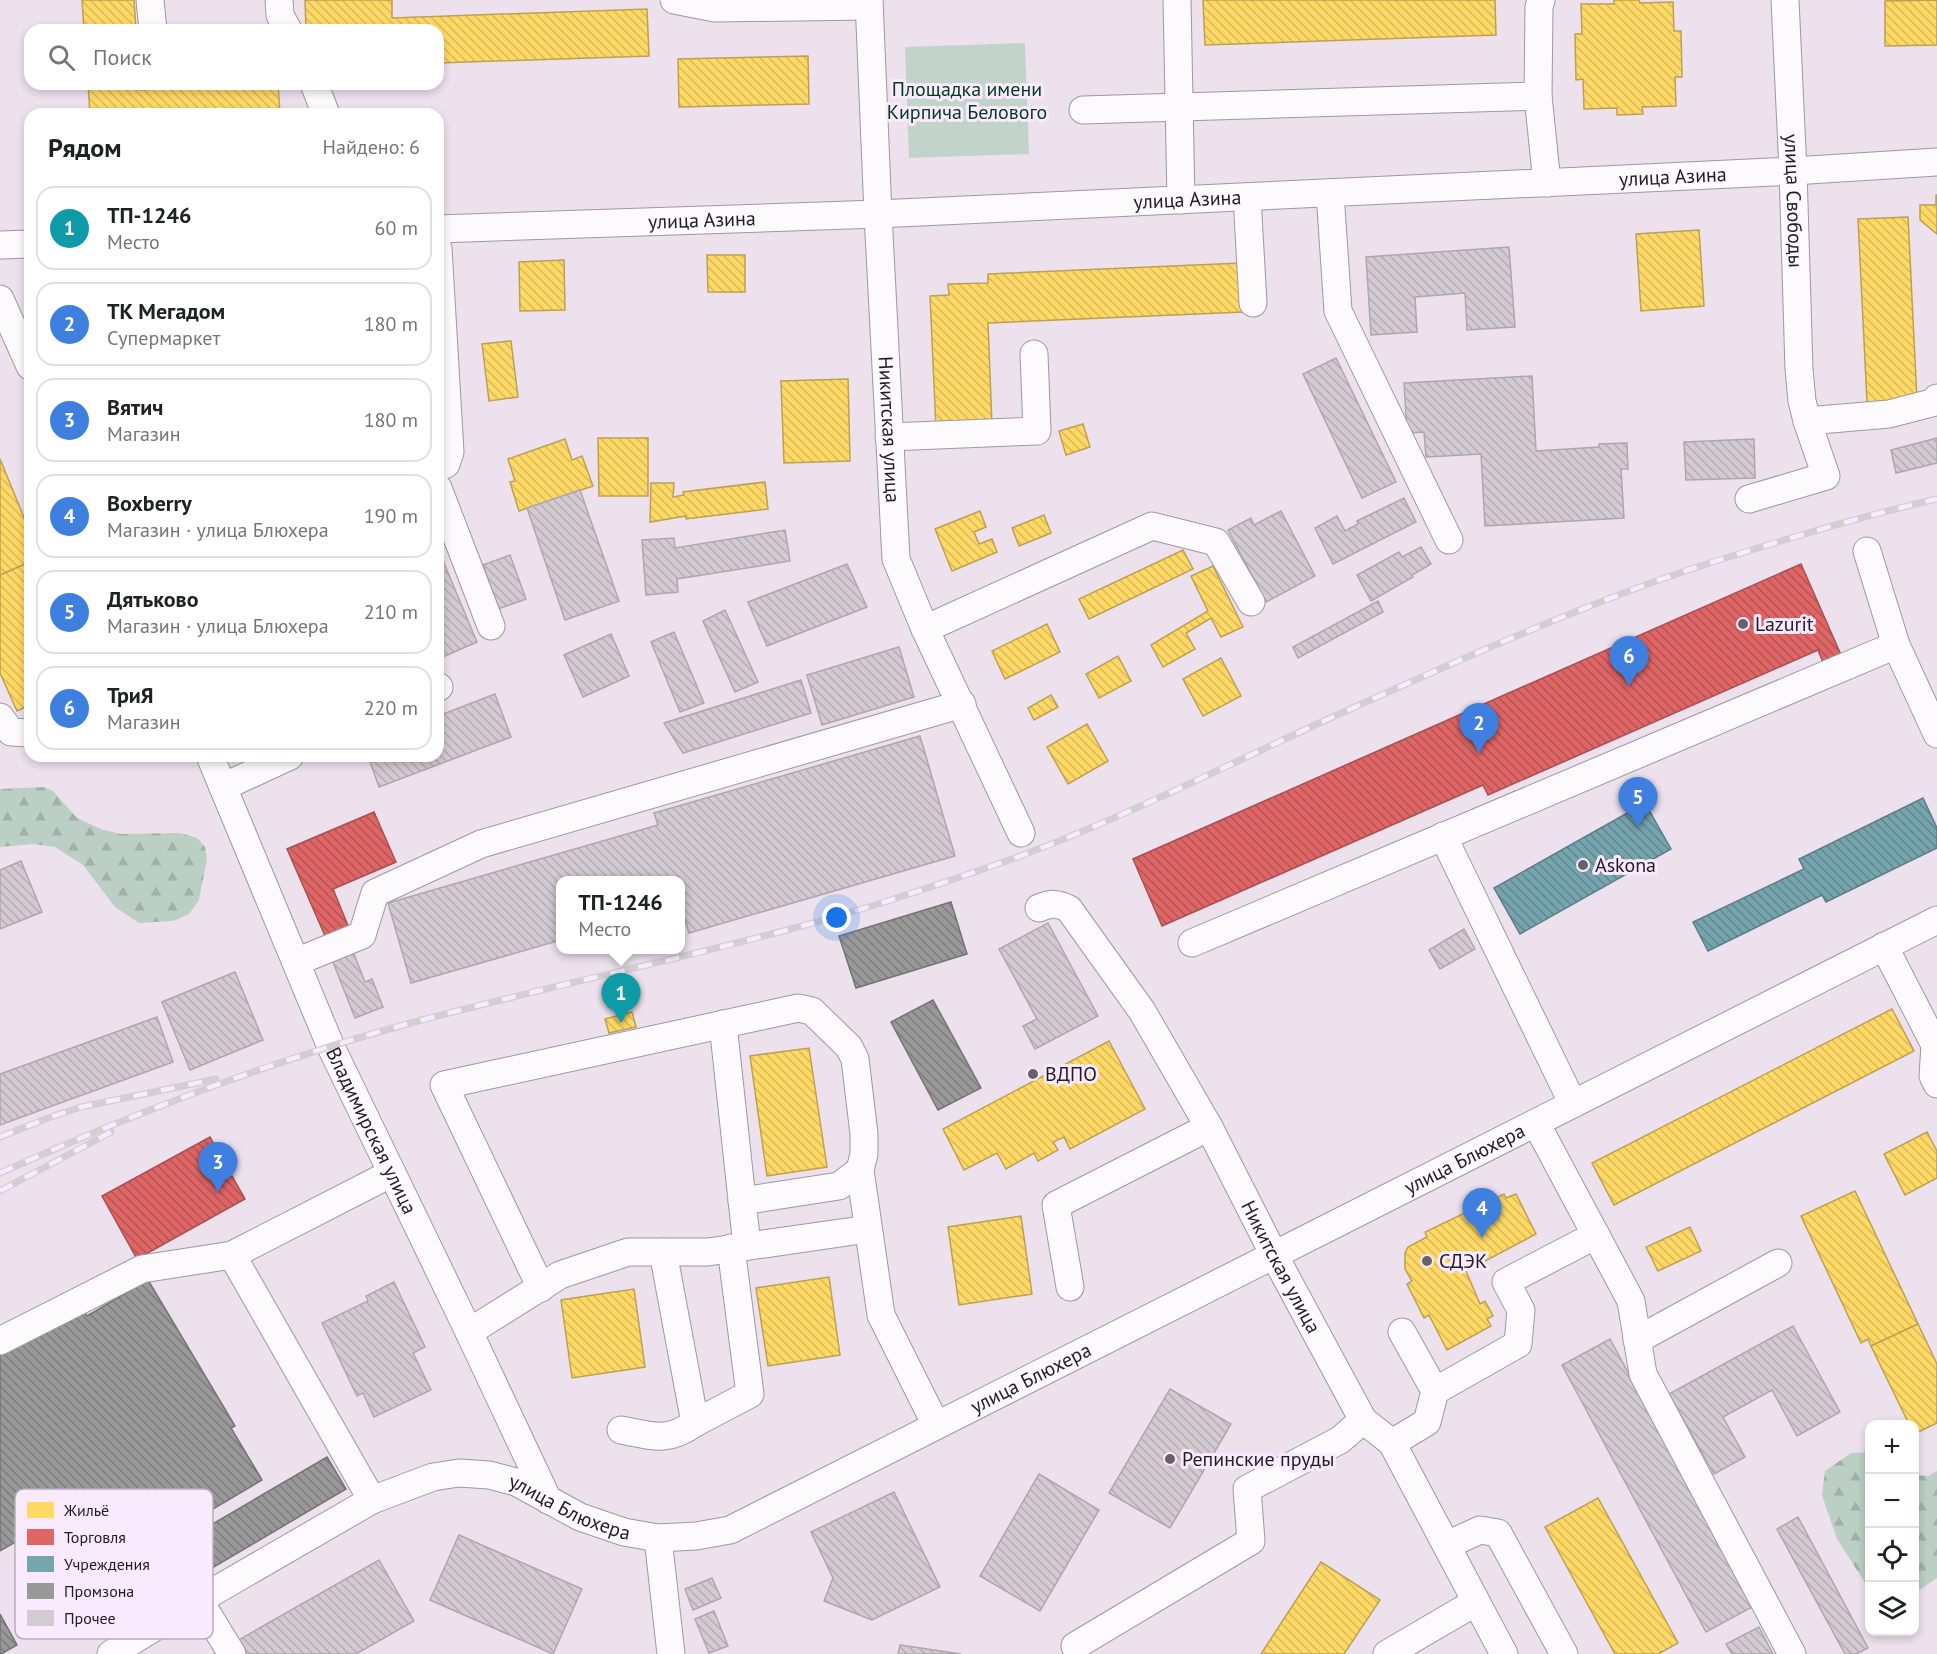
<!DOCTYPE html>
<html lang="ru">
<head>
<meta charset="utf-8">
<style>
  :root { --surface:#fff; --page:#f2f2f2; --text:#202124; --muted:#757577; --line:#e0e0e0; --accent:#ea580c }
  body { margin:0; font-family:"PT Sans",sans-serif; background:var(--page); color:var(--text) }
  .controls { position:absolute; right:18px; bottom:18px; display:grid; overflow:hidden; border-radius:12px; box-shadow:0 3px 9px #0003 }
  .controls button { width:54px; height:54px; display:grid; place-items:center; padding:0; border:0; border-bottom:2px solid var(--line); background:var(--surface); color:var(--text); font:30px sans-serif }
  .you { position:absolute; left:837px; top:918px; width:21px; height:21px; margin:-15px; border:4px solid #fff; border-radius:50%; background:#1a73e8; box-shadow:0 0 0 9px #1a73e833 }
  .badge { display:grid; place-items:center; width:39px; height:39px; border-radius:50%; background:var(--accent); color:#fff; font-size:20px; font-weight:700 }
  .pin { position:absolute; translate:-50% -50px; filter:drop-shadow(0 2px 3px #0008) }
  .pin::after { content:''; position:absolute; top:32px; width:21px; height:18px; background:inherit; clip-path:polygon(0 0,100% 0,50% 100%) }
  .popup { position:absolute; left:556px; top:876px; width:129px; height:78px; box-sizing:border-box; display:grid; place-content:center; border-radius:12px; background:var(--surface); filter:drop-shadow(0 2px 4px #0005); font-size:20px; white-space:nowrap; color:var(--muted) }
  .popup b { font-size:22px; color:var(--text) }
  .popup::after { content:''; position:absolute; left:50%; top:100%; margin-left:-12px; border:12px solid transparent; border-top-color:var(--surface) }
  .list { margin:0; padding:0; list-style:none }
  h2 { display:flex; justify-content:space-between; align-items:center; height:78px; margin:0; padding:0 24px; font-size:26px }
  h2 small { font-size:20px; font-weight:400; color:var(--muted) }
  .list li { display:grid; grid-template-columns:39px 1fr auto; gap:18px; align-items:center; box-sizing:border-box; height:84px; margin:0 12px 12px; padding:0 12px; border:2px solid var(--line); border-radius:18px }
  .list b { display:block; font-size:22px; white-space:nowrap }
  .list p { margin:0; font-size:20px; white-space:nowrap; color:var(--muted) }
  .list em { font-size:20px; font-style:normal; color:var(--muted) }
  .icon { flex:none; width:33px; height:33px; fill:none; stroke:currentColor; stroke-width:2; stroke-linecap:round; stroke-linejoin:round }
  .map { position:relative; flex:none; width:1937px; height:1654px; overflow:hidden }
  .search { position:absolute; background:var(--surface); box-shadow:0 3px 9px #0003; left:24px; top:24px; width:420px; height:66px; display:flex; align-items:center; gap:15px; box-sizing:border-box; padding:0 21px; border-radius:18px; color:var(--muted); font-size:22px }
  .panel { position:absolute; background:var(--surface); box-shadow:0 3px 9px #0003; left:24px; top:108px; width:420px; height:654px; border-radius:18px }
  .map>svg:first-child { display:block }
  .forest { fill:url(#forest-firs) }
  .green { fill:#c2d3ca }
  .homes { fill:url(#homes-back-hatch); stroke:#bda052; stroke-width:1.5 }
  .shops { fill:url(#shops-back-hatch); stroke:#a75052; stroke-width:1.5 }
  .public { fill:url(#public-back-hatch); stroke:#5d7c85; stroke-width:1.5 }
  .industry { fill:url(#industry-back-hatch); stroke:#757376; stroke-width:1.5 }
  .building { fill:url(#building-back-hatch); stroke:#b0a6ae; stroke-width:1.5 }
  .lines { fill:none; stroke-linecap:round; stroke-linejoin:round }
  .minor-casing { stroke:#9f97a1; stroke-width:29 }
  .minor { stroke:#fcfafc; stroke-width:27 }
  .rail-casing { stroke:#d2ced3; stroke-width:7 }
  .rail { stroke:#faeafd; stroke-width:4.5; stroke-dasharray:14; stroke-linecap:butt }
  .poi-dot { fill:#69606a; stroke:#faeafd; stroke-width:2 }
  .labels { text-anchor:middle; stroke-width:6; stroke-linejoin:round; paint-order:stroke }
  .park-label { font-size:20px; fill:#003a1f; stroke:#faeafd }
  .street-label { font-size:20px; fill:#221b24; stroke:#faeafd }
  .poi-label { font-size:20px; fill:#221b24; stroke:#faeafd; text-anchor:start }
  .key { fill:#faeafd; stroke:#b9acbc; stroke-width:1.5 }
  .key-label { font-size:16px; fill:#221b24 }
</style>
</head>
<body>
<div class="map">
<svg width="1937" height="1654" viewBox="0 0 1937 1654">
  <defs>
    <pattern id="forest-firs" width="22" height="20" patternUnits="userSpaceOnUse" patternTransform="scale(1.5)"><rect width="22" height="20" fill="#bbcfc4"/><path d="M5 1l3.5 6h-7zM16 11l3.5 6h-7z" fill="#a0b1a8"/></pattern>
    <pattern id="homes-back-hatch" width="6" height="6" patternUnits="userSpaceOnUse" patternTransform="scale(1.5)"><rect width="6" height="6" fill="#ffd966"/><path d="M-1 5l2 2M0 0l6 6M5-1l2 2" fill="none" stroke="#daba58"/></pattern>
    <pattern id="shops-back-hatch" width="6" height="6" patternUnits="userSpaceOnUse" patternTransform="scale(1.5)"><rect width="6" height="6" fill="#e06666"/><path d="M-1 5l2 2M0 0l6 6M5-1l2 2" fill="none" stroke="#b55354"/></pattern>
    <pattern id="public-back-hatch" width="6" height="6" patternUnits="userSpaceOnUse" patternTransform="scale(1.5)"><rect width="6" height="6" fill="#76a5af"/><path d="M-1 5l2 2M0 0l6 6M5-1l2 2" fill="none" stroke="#60868e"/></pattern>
    <pattern id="industry-back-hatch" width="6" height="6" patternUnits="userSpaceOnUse" patternTransform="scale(1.5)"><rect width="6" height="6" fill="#999"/><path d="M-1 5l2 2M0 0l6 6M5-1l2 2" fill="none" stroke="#7c7c7d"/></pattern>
    <pattern id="building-back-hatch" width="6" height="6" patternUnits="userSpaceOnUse" patternTransform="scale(1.5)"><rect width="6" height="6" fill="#d4cad1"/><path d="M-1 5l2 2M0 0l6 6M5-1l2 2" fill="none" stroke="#b6adb3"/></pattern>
  </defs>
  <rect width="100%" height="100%" fill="#ece1ed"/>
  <g class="forest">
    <path d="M44,787L53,791L77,818L103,830L122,834L180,833L197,838L205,847L207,859L199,900L189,914L173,921L139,923L115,907L83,865L55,847L33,844L0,847V789Z"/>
    <path d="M1869,1452H1870L1869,1589L1837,1539L1822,1495L1825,1471L1851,1453Z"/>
    <path d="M1937,1471V1578L1915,1593V1475L1928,1476Z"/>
  </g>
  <path class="green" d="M1025,43L1029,154L909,158L905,47Z"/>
  <g class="homes">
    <path d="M82,0H134L136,30H84Z"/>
    <path d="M305,0H392V18L647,9L649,56L438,63V30H390V25L306,28Z"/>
    <path d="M1203,0H1495L1496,35L1205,45Z"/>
    <path d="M1614,0H1639L1640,3L1673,2L1674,31H1681L1682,77H1675L1676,106L1642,107L1643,114L1617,115V108L1584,109L1583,79L1576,80L1575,34H1582L1581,4H1614Z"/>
    <path d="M1937,0V45L1885,46V1Z"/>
    <path d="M808,56L809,104L679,107L678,59Z"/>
    <path d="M88,84H139V90L235,84H278L280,114H90Z"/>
    <path d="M1936,195H1937V234L1920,220V205H1936Z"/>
    <path d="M1908,217L1917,400L1867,402L1858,219Z"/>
    <path d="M1699,230L1704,306L1641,311L1636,234Z"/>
    <path d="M707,255H745V292H708Z"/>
    <path d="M564,260L565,310L520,311L519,262Z"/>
    <path d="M1241,263L1243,312L988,323L992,426L936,429L930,296L949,295L948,284L988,283V274Z"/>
    <path d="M511,341L518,397L489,401L482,344Z"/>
    <path d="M848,379L850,461L784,463L781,381Z"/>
    <path d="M1083,424L1090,447L1066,455L1059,431Z"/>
    <path d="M598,438H648V496H599Z"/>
    <path d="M565,439L572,460L582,456L593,486L519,511L510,482L515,481L508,459Z"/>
    <path d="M0,459L30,532V562L0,575Z"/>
    <path d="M765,482L768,509L686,519V516L650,522L651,483H674L673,497L684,495L683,492Z"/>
    <path d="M980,511L986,527L974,532L979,544L992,539L997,552L952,571L935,529Z"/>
    <path d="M1044,515L1051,533L1019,546L1012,528Z"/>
    <path d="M1183,550L1193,569L1089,619L1079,599Z"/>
    <path d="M30,562V705L17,711L0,673V575Z"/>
    <path d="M1213,566L1243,627L1221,637L1211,618L1186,633L1195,649L1163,667L1151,645L1208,611L1191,576Z"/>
    <path d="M1047,624L1060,652L1005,679L992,651Z"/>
    <path d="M1118,656L1131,681L1099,698L1086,674Z"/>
    <path d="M1221,658L1241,696L1203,716L1183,679Z"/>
    <path d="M1051,695L1058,707L1034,720L1028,708Z"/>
    <path d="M1087,724L1108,761L1068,784L1047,747Z"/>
    <path d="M1892,1009L1914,1051L1614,1205L1592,1163Z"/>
    <path d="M632,1012L636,1027L609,1033L605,1019Z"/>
    <path d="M1109,1041L1145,1109L1070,1149L1064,1137L1053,1142L1058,1150L1038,1161L1034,1153L1006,1169L997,1153L964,1170L943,1129Z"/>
    <path d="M809,1048L827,1167L767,1176L750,1056Z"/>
    <path d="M1927,1132L1937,1151V1178L1905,1195L1884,1154Z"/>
    <path d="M1855,1191L1918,1324L1871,1346L1868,1339L1861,1343L1801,1216Z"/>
    <path d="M1504,1194L1506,1198L1516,1194L1536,1234L1466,1271L1480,1304L1485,1301L1493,1316L1487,1319L1491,1326L1447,1350L1429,1315L1424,1318L1407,1284L1412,1281L1405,1269V1253L1408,1247L1427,1237L1425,1232Z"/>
    <path d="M1021,1216L1032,1294L959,1305L948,1227Z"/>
    <path d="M1690,1227L1701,1251L1658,1271L1646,1247Z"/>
    <path d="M829,1277L840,1355L768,1366L756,1288Z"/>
    <path d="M634,1289L645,1367L572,1378L561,1300Z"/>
    <path d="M1918,1324L1937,1364V1423L1914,1434V1424H1909L1871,1346Z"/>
    <path d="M1598,1498L1678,1643L1658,1654H1615L1545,1527Z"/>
    <path d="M1321,1562L1380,1600L1344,1654H1261Z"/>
  </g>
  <g class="shops">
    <path d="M1801,564L1842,657L1824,665L1818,650L1488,795L1483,785L1162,926L1133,859Z"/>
    <path d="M374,812L396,862L333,889L349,928L326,938L287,849Z"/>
    <path d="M210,1137L245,1199L137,1259L102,1196Z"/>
  </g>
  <g class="public">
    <path d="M1923,798L1937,828V848L1826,902L1822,895L1708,951L1693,922L1804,869L1799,859Z"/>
    <path d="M1645,803L1671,849L1520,934L1494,888Z"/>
  </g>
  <g class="industry">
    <path d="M951,902L967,954L856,988L839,936Z"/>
    <path d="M933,1000L981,1088L938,1110L891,1022Z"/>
    <path d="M148,1280L235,1426L231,1428L262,1480L103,1574L93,1558L51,1583L24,1537L0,1551V1353L81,1306L87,1316Z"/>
    <path d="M327,1457L346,1489L129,1617L110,1584Z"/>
    <path d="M0,1614L17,1645L1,1654H0Z"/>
  </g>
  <g class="building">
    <path d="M1509,247L1515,327L1467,330L1465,293L1415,297L1417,332L1371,335L1366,257Z"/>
    <path d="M1336,358L1396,482L1362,498L1303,374Z"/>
    <path d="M1532,376L1536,451L1599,447V444L1627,443L1628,469H1621L1624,518L1485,526L1481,454L1426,457L1424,432L1407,433L1404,383Z"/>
    <path d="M1937,438V463L1896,473L1891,450Z"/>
    <path d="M1754,439L1755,478L1686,480L1684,442Z"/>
    <path d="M580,490L619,601L565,620L527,508Z"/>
    <path d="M1404,498L1416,522L1333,564L1315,528L1337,516L1345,531L1358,524L1357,521Z"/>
    <path d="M1281,511L1315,576L1266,602L1228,530L1251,518L1254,525Z"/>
    <path d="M785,530L790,561L677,579L678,592L646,595L642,540L674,538L675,548Z"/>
    <path d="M1421,547L1431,564L1412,575L1413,577L1371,601L1357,575L1399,552L1402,557Z"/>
    <path d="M510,555L526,599L498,609L483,565Z"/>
    <path d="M441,556L477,642L438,659V557Z"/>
    <path d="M847,564L867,607L767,646L748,602Z"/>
    <path d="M1378,601L1383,612L1298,658L1293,647Z"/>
    <path d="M725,610L758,682L735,692L703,621Z"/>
    <path d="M674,632L704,703L680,712L651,642Z"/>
    <path d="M611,634L629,676L583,697L564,655Z"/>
    <path d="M899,647L914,697L822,725L807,675Z"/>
    <path d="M801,680L811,713L683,753L664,723Z"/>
    <path d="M495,694L511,737L379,787L368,756H438V716Z"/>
    <path d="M920,736L955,856L689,933L681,906V880H561V940L411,983L388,903L658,825L654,813Z"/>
    <path d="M21,861L42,912L0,929V870Z"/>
    <path d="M1048,923L1098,1016L1035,1049L1023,1026L1037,1019L999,949Z"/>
    <path d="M1464,929L1475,949L1440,969L1429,950Z"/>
    <path d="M352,949L365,982L372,979L383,1007L355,1018L331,957Z"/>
    <path d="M235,972L263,1040L190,1070L162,1002Z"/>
    <path d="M157,1017L173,1062L0,1125V1074Z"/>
    <path d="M394,1282L425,1347L413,1353L431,1390L374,1417L363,1393L357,1396L322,1323L368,1301L366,1296Z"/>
    <path d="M1793,1326L1840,1412L1797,1436L1772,1390L1723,1417L1745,1457L1714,1474L1669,1394Z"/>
    <path d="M1610,1339L1754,1606L1706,1632L1562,1365Z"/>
    <path d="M1170,1389L1231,1424L1170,1528L1109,1493Z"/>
    <path d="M1039,1474L1099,1510L1040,1611L980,1576Z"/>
    <path d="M894,1492L940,1587L872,1620L824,1601L833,1578L811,1532Z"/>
    <path d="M1798,1517L1868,1648L1856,1654H1845L1777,1529Z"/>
    <path d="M459,1535L582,1589L553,1654L430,1600Z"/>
    <path d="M379,1560L414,1621L356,1654H214Z"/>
    <path d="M712,1578L721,1598L693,1610L685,1589Z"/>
    <path d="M714,1611L728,1646L709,1653L695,1619Z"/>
    <path d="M1759,1627L1773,1654H1732L1726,1644Z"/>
    <path d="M900,1645L961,1654H898Z"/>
  </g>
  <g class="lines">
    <g class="minor-casing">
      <g id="minor">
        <path d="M150,0L153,30"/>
        <path d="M279,0L280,15L288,30"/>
        <path d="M674,0L715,8L869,6"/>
        <path id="s1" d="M869,0L878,214L896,559L925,629L1021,833"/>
        <path d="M1177,0L1181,200"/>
        <path d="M1541,0L1539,7L1538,96L1547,183"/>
        <path id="s2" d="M1785,0L1793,171L1799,369L1802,401L1807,421L1889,414L1935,402L1937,398"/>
        <path d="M314,84L326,114"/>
        <path d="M1083,110L1538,96"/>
        <path d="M1330,193L1338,311L1449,540"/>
        <path d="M1247,197L1253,303"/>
        <path id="s3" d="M438,229L878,214L1793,171L1937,162"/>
        <path d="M0,245L30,244"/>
        <path d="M438,248L450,452L446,464L438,467"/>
        <path d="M0,299L30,366"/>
        <path d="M889,437L1037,431L1034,354"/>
        <path d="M438,488L491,626"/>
        <path d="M1749,499L1826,476L1807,421"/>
        <path d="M1867,551L1896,645L1937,734"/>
        <path d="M925,629L1152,526L1216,542L1251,602"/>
        <path d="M438,687H439"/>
        <path d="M0,717L11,732L30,733"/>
        <path id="s4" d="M210,756L331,1047L469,1332L548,1500"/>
        <path d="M223,787L290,756"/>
        <path d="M1443,836L1573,1104"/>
        <path id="s5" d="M1039,908C1051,903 1058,903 1069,909L1142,1011L1209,1127L1274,1255L1363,1420L1392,1443L1504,1654"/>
        <path d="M1192,943L1896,645"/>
        <path d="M1884,946L1935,1045L1933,1076L1937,1084"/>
        <path d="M296,962L362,935L375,893L481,844L962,704"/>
        <path d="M723,1024L747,1246"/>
        <path d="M1536,1123L1631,1301L1643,1374L1792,1654"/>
        <path d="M742,1201L839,1186L860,1170"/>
        <path d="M663,1252H708L868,1229"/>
        <path d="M1070,1287L1056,1205L1209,1127"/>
        <path d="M541,1288L444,1085L798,1008L812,1011L849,1047L855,1059L864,1134V1154L860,1170L881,1315L936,1425"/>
        <path d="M469,1332L560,1275L628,1252H663L695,1423C667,1443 652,1436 621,1430"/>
        <path d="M1402,1332L1435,1391"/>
        <path d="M1637,1340L1778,1263"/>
        <path d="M0,1341L142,1269L232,1255"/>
        <path d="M695,1423L750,1394L731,1248"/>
        <path d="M1392,1443L1427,1422L1435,1391L1518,1344L1521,1310L1506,1282L1596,1235"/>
        <path d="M372,1500L232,1255L392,1173"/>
        <path d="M658,1538L671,1654"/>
        <path d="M1447,1545L1480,1530L1498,1533L1564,1654"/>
        <path d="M199,1600L232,1654"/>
        <path d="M1075,1646L1251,1541L1247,1489L1340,1440L1363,1420"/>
        <path id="s6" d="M111,1654L199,1600L372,1500L433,1477L459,1473L489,1475L516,1482L580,1517L624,1532L658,1538L696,1536L730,1530L1937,920"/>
        <path d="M1387,1654L1476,1602"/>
      </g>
    </g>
    <use href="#minor" class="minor"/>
    <g class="rail-casing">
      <g id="rail">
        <path d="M0,1137L48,1118L81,1107L216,1079"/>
        <path d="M0,1173C132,1114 268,1062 407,1024C537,989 669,962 798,927C871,908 943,883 1015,858C1121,819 1223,767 1326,720C1430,673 1534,626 1640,587C1682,571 1725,558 1768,545C1823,528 1880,512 1937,499"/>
        <path d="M0,1191L111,1132"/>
      </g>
    </g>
    <use href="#rail" class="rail"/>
  </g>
  <g class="poi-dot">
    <circle cx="1743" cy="624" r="6"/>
    <circle cx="1583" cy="865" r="6"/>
    <circle cx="1033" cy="1074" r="6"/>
    <circle cx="1427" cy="1261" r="6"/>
    <circle cx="1170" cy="1459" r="6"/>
  </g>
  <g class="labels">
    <g class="park-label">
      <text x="967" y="96">Площадка имени<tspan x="967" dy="23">Кирпича Белового</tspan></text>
    </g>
    <g class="street-label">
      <text dy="7" stroke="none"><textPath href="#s3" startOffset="1236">улица Азина</textPath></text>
      <text dy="7" stroke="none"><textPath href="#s3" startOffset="750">улица Азина</textPath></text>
      <text dy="7" stroke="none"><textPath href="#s2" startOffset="201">улица Свободы</textPath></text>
      <text dy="7" stroke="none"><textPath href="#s3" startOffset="264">улица Азина</textPath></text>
      <text dy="7" stroke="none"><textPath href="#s1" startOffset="430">Никитская улица</textPath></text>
      <text dy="7" stroke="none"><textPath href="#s4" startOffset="408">Владимирская улица</textPath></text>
      <text dy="7" stroke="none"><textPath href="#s6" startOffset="1502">улица Блюхера</textPath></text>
      <text dy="7" stroke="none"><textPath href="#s5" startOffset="448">Никитская улица</textPath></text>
      <text dy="7" stroke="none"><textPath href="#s6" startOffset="1016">улица Блюхера</textPath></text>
      <text dy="7" stroke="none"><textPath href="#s6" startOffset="512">улица Блюхера</textPath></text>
    </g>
    <g class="poi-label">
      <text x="1755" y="631">Lazurit</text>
      <text x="1595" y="872">Askona</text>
      <text x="1045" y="1081">ВДПО</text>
      <text x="1439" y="1268">СДЭК</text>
      <text x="1182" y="1466">Репинские пруды</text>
    </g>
  </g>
  <rect x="15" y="1489" width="198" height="150" rx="9" class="key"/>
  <rect x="27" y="1502" width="27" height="16" fill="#ffd966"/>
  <rect x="27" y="1529" width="27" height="16" fill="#e06666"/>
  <rect x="27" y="1556" width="27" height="16" fill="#76a5af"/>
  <rect x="27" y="1583" width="27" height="16" fill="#999"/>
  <rect x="27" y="1610" width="27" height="16" fill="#d4cad1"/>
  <g class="key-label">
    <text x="64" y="1516">Жильё</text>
    <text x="64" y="1543">Торговля</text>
    <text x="64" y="1570">Учреждения</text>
    <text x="64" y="1597">Промзона</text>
    <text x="64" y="1624">Прочее</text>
  </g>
</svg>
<div class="controls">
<button>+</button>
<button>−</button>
<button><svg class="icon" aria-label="locate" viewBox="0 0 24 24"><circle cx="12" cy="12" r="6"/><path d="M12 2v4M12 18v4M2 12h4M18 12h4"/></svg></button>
<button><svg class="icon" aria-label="layers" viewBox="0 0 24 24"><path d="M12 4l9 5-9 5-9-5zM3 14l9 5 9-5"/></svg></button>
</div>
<div class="you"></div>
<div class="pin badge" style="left:621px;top:1023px;background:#0f9aa8">1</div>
<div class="popup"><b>ТП-1246</b>Место</div>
<div class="pin badge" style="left:1479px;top:753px;background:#3f7fe0">2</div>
<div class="pin badge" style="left:218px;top:1192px;background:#3f7fe0">3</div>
<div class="pin badge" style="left:1482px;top:1238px;background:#3f7fe0">4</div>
<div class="pin badge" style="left:1638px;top:827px;background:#3f7fe0">5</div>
<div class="pin badge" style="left:1629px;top:686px;background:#3f7fe0">6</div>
<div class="search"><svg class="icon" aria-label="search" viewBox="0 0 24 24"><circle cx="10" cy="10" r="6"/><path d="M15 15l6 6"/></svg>Поиск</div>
<section class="panel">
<h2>Рядом<small>Найдено: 6</small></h2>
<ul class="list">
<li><span class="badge" style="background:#0f9aa8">1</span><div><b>ТП-1246</b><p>Место</p></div><em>60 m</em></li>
<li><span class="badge" style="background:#3f7fe0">2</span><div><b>ТК Мегадом</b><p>Супермаркет</p></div><em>180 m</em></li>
<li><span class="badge" style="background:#3f7fe0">3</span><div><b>Вятич</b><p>Магазин</p></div><em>180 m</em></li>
<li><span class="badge" style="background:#3f7fe0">4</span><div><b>Boxberry</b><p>Магазин · улица Блюхера</p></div><em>190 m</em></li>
<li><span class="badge" style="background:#3f7fe0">5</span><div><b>Дятьково</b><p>Магазин · улица Блюхера</p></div><em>210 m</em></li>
<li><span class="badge" style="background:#3f7fe0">6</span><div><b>ТриЯ</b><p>Магазин</p></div><em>220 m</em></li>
</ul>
</section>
</div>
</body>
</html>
